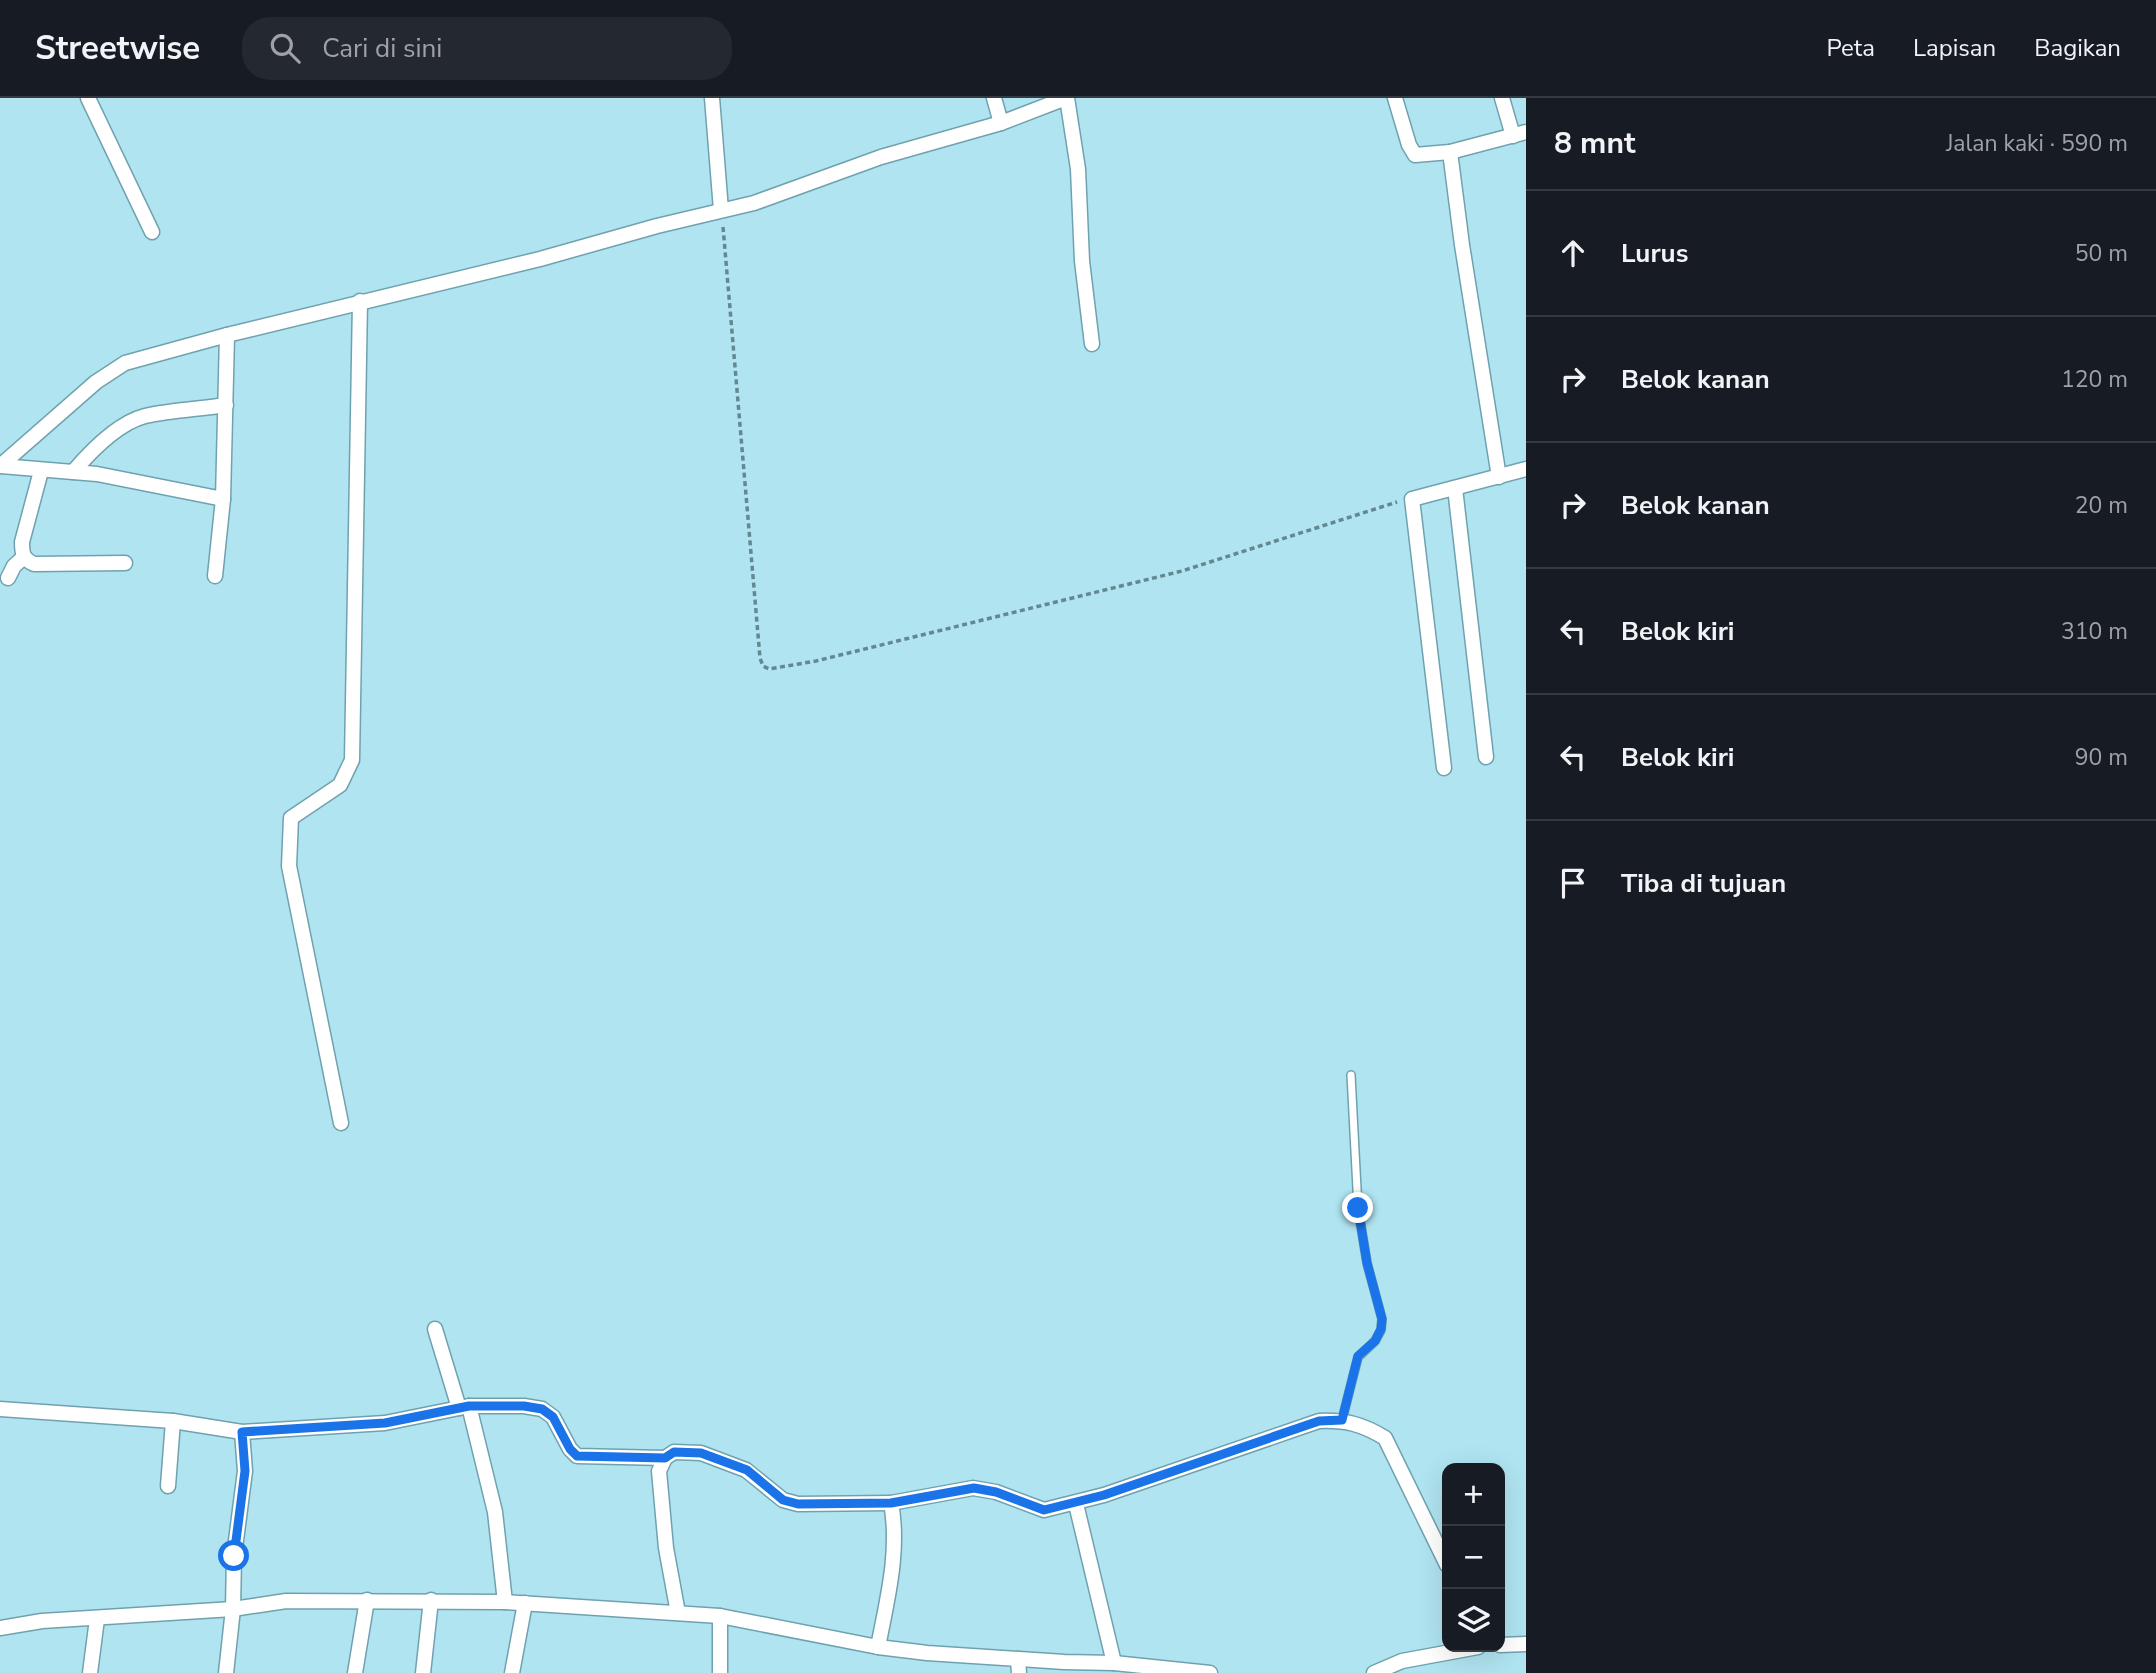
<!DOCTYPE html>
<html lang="id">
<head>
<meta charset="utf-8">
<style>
  :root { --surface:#171b24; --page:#242831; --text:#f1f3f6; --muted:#9ea1a6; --line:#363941 }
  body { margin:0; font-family:"Nunito Sans",sans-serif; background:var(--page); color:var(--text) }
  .controls { position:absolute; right:21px; bottom:21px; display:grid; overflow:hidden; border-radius:14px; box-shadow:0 7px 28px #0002 }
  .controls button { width:63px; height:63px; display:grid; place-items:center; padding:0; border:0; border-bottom:2px solid var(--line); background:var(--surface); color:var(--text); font:35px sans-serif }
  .stop { position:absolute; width:21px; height:21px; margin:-16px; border:5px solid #1a73e8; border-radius:50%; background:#fff }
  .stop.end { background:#1a73e8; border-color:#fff; box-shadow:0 2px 7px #0008 }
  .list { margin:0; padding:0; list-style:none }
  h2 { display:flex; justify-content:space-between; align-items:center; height:91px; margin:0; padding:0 28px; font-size:30px }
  h2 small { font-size:23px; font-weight:400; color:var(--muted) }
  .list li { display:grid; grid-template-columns:46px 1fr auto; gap:21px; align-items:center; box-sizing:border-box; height:126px; padding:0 28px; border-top:2px solid var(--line) }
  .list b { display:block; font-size:26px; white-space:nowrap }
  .list em { font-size:23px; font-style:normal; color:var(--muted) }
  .icon { flex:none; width:38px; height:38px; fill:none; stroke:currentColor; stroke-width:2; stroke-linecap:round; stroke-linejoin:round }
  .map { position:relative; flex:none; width:1526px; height:1575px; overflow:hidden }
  header { display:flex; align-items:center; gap:42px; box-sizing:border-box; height:98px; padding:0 35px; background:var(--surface); border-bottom:2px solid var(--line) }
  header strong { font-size:33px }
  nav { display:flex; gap:38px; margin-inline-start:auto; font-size:24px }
  .search { width:490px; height:63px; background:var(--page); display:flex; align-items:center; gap:18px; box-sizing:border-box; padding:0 24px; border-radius:28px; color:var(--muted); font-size:26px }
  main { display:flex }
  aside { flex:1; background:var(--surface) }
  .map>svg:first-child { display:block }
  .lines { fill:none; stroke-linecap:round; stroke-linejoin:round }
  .lane-casing { stroke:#6fa2ae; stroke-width:10 }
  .street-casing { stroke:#6fa2ae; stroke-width:17 }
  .path { stroke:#638891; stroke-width:3.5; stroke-dasharray:5 3.5; stroke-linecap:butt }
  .lane { stroke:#fff; stroke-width:7 }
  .street { stroke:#fff; stroke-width:14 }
  .route { stroke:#1a73e8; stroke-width:9 }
</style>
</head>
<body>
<header>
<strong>Streetwise</strong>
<div class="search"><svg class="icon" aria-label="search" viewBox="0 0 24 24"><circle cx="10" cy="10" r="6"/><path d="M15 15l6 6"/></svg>Cari di sini</div>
<nav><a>Peta</a><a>Lapisan</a><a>Bagikan</a></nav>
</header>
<main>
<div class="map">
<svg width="1526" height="1575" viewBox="0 0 1526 1575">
  <rect width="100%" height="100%" fill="#b0e4f1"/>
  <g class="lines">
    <g class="lane-casing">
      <path id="lane" d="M1342,1322L1358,1259L1375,1243L1381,1232L1382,1221L1367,1165L1358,1110L1351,977"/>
    </g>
    <g class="street-casing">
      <g id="street">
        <path d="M88,0L152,134"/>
        <path d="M712,0L721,112"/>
        <path d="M994,0L1001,25"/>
        <path d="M1067,0L1078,71L1082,163L1092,246"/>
        <path d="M1395,0L1409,47L1415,57L1450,54L1526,34"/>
        <path d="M1502,0L1513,38"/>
        <path d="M1450,54L1462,147L1499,379"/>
        <path d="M0,368L96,284L125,265L227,237L540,161L657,128L754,105L881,59L1001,25L1066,0"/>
        <path d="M1,368L97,376L223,401L227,237"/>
        <path d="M41,373L22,444C22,456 23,461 34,466L125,465"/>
        <path d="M73,374C90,354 118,325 145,318C171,312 200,311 226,307"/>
        <path d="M1455,390L1486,659"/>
        <path d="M215,478L223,401"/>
        <path d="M8,480L14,468L24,459"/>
        <path d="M1444,670L1412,401L1526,371"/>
        <path d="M341,1025L289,768L291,720L340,687L352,662L360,203"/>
        <path d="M435,1231L459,1310"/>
        <path d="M469,1308L495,1414L505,1504"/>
        <path d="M0,1311L173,1323L242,1334L385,1325L469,1308H524L542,1311L553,1319L570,1351L577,1358L665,1360"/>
        <path d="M168,1388L173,1323"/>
        <path d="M1076,1406L1114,1565"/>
        <path d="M678,1515L666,1450L659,1373L665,1360L674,1354L701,1355L746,1372L783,1402L798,1406L891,1405"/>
        <path d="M720,1518V1575"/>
        <path d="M0,1530L42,1523L233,1511L286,1503L505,1504L720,1518L878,1549L927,1555L1064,1564L1114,1565L1210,1575"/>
        <path d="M1500,1547L1526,1546"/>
        <path d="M878,1549C887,1502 900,1453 891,1405L973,1390L996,1394L1044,1412L1104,1397L1319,1323C1346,1322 1362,1326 1385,1340L1447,1467"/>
        <path d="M1018,1561L1019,1575"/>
        <path d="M90,1575L97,1521"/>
        <path d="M226,1575L233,1511L234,1458L245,1373L242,1334"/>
        <path d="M355,1575L367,1502"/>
        <path d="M423,1575L431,1502"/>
        <path d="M512,1575L525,1505"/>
        <path d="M1374,1575L1402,1563L1478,1549"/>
      </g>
    </g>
    <path class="path" d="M723,129L760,560L763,568L769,571L816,563L1182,473L1397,404"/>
    <use href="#lane" class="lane"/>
    <use href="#street" class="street"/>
  </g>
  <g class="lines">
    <path class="route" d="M234,1458L245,1373L242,1334L385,1325L469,1308H524L542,1311L553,1319L570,1351L577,1358L665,1360L674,1354L701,1355L747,1372L783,1402L798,1406L891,1405L974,1390L996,1394L1044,1412L1104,1397L1319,1323L1342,1322L1358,1258L1375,1243L1381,1231L1382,1221L1367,1165L1358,1110"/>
  </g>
</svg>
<div class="controls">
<button>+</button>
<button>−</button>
<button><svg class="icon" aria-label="layers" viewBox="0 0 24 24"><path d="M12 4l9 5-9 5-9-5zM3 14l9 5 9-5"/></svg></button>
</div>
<div class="stop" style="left:234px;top:1458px"></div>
<div class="stop end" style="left:1358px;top:1110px"></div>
</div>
<aside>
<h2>8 mnt<small>Jalan kaki · 590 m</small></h2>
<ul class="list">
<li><svg class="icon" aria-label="ahead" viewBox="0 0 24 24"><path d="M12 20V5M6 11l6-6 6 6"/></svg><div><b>Lurus</b></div><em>50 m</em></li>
<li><svg class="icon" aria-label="right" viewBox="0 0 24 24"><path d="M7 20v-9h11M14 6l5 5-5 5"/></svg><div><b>Belok kanan</b></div><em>120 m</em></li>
<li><svg class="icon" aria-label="right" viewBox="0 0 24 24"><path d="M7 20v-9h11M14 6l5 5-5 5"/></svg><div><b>Belok kanan</b></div><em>20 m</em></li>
<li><svg class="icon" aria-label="left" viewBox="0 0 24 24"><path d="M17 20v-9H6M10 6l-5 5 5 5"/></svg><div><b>Belok kiri</b></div><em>310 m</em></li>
<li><svg class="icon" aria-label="left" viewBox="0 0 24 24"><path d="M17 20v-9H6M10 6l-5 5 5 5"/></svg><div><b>Belok kiri</b></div><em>90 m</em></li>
<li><svg class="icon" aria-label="arrive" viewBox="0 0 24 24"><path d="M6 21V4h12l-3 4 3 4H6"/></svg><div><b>Tiba di tujuan</b></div></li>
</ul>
</aside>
</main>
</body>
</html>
